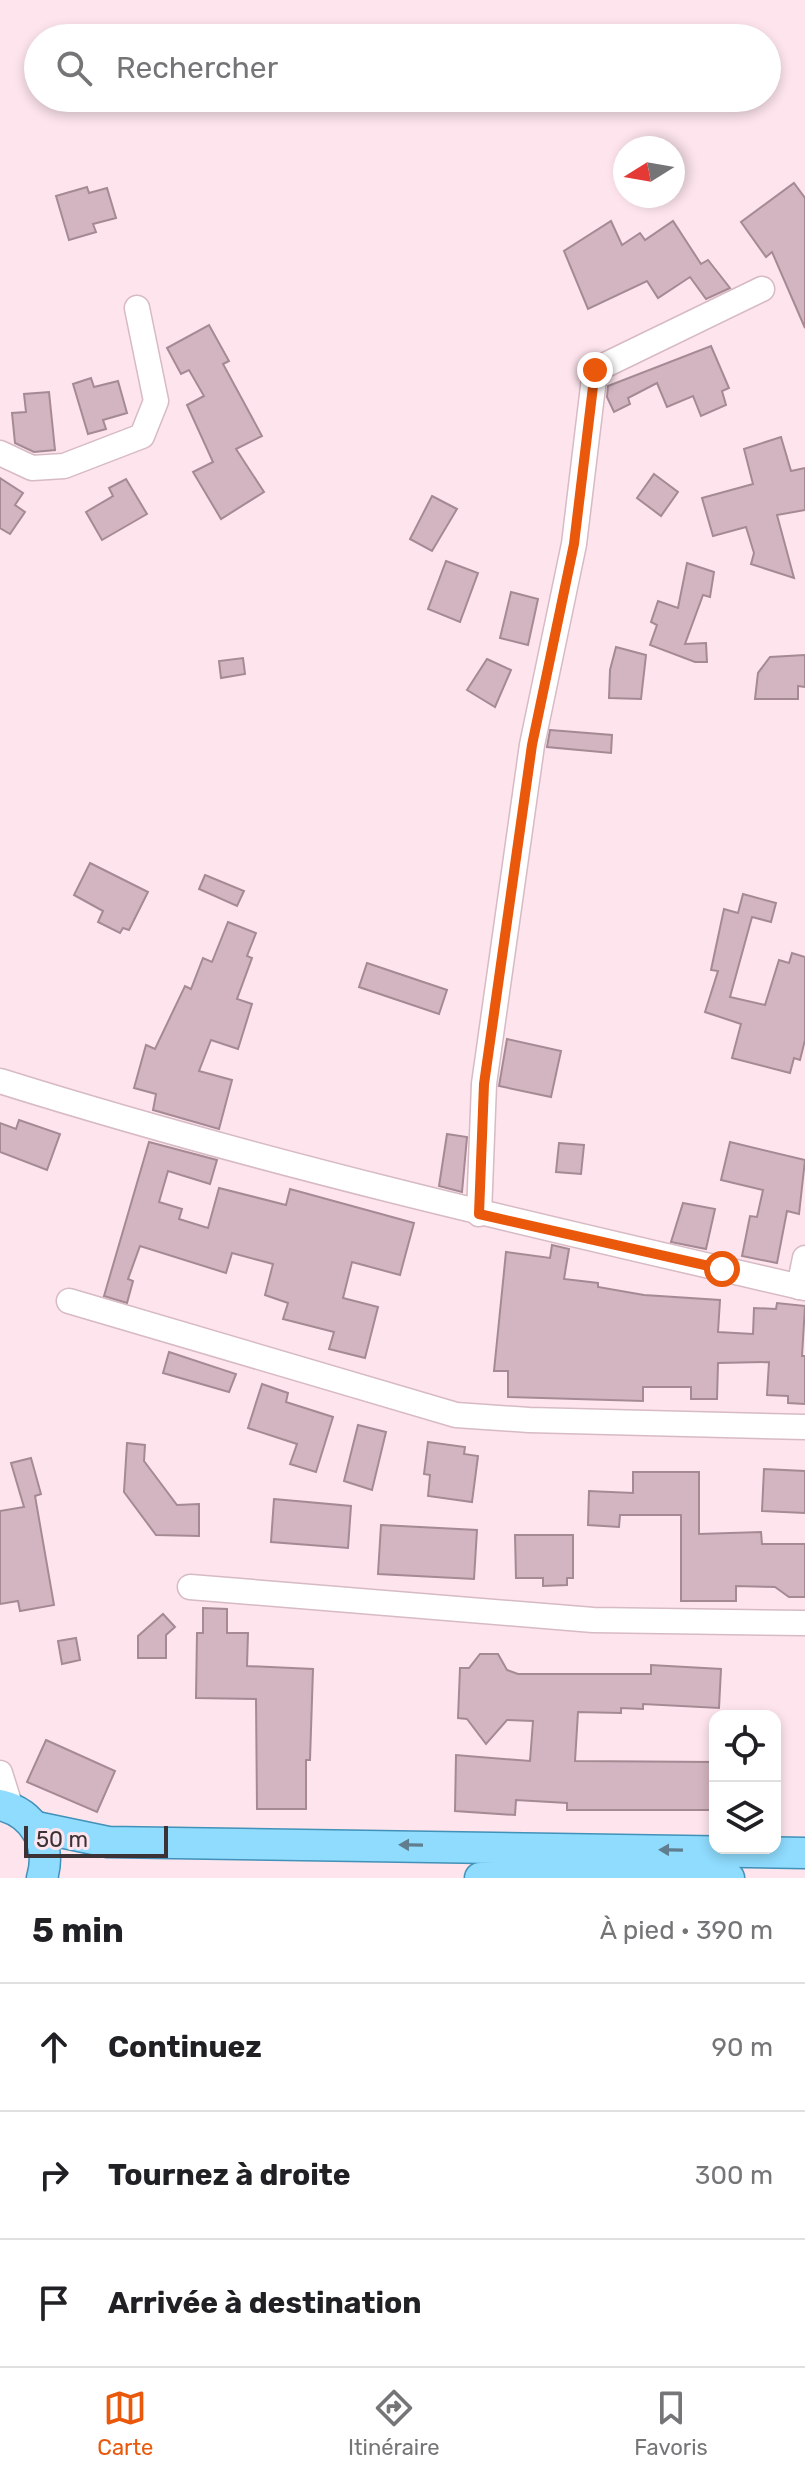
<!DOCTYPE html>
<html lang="fr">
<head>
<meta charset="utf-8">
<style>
  :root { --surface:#fff; --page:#f2f2f2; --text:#202124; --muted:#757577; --line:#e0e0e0; --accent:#ea580c }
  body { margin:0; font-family:Rubik,sans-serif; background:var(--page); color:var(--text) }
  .controls { position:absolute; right:24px; bottom:24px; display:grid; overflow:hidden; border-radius:16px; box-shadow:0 4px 12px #0003 }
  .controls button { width:72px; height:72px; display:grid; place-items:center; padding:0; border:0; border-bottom:2px solid var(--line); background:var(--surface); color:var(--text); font:40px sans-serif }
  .compass { position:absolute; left:613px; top:136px; width:72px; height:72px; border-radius:50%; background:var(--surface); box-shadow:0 4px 12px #0003; rotate:259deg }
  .scale { position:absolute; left:24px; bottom:20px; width:144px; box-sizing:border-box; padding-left:8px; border:4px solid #3c3135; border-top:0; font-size:22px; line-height:28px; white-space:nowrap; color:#3c3135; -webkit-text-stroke:6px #fde4ed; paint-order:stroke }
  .stop { position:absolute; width:24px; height:24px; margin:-18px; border:6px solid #ea580c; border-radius:50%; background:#fff }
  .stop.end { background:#ea580c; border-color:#fff; box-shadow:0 2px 8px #0008 }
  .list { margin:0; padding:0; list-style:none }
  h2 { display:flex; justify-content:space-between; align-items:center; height:104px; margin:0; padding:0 32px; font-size:34px }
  h2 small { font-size:26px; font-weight:400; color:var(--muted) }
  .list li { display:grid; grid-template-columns:52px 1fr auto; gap:24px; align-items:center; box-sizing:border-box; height:128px; padding:0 32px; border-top:2px solid var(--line) }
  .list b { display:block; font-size:30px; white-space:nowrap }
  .list em { font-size:26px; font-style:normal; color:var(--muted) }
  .icon { flex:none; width:44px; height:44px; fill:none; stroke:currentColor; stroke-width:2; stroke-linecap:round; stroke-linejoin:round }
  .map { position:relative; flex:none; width:805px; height:1878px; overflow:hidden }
  .search { position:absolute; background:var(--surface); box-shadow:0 4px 12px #0003; left:24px; right:24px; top:24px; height:88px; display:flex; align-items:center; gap:20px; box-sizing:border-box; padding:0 28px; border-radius:44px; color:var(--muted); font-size:30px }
  .sheet { height:488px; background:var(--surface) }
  nav { display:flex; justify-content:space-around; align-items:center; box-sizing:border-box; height:112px; border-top:2px solid var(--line); background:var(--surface); font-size:22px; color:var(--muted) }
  nav a { display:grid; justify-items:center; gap:4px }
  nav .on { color:var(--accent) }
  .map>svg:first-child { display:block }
  .building { fill:#d2b5c0; stroke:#a58a94; stroke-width:2 }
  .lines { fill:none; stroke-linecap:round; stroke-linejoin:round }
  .minor-casing { stroke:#d7bac4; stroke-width:27 }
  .major-casing { stroke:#4191b8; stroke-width:33 }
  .minor { stroke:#fff; stroke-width:24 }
  .major { stroke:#8fdcfe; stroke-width:30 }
  .oneway { fill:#617e8f }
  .route { stroke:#ea580c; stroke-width:10 }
</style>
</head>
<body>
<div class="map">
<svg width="805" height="1878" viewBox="0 0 805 1878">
  <rect width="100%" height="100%" fill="#fde4ed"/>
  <g class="building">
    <path d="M794,183L805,198V328L772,252L766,257L741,222Z"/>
    <path d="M87,187L89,193L107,188L116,218L93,224L96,232L69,240L56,196Z"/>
    <path d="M611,221L622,245L640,233L645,240L673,221L701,264L708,260L730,288L706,299L690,277L658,298L647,281L588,309L564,251Z"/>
    <path d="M209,325L229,361L223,364L262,436L236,449L264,492L221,519L193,472L213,462L187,405L204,396L189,370L181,374L167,348Z"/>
    <path d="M711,346L729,388L722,391L726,405L701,416L693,396L667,407L657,383L628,398L630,404L614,412L607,397L608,386Z"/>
    <path d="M91,378L94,387L118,381L127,413L103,420L106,429L88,434L73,384Z"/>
    <path d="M49,392L55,450L34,452L15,443L12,413L26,412L24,394Z"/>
    <path d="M781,437L791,471L805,468V510L777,515L794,578L751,564L754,553L746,527L713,536L702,498L753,484L744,449Z"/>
    <path d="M654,474L678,492L661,516L637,498Z"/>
    <path d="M0,478L23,493L15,505L25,512L10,534L0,528Z"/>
    <path d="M126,479L147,514L102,540L86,512L113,496L109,488Z"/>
    <path d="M432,496L457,509L432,551L410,539Z"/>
    <path d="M446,561L478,573L460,622L428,609Z"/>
    <path d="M687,563L714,572L710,597L703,595L685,644L706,643L707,662H695L650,645L657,625L651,622L658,601L678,608Z"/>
    <path d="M511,592L538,599L528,645L500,638Z"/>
    <path d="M616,647L646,655L641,699L609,698L610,670Z"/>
    <path d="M805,655V687L798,686V699H755L758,673L770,657Z"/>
    <path d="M243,658L245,674L221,678L219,661Z"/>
    <path d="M487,659L511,670L495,707L467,690Z"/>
    <path d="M550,730L612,735L611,753L547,747Z"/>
    <path d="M90,863L148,892L129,930L123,928L120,933L98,922L103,911L74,895Z"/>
    <path d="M205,875L244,891L237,906L199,889Z"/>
    <path d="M743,894L776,903L771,922L752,917L730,997L765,1005L779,960L789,963L792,953L805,957V1040L800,1060L794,1058L790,1073L732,1058L741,1024L705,1012L718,971L711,970L724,909L738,913Z"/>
    <path d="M228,922L256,933L247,956L252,958L237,999L252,1004L238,1049L211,1040L199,1071L232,1080L219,1129L153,1110L156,1094L134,1088L146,1045L155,1049L185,986L191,989L203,958L212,962Z"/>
    <path d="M367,963L447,990L439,1014L359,987Z"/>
    <path d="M507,1039L561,1051L551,1097L499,1086Z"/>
    <path d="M19,1120L60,1134L47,1170L0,1152V1123L16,1129Z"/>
    <path d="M447,1134L467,1137L462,1192L439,1186Z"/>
    <path d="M149,1142L217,1160L210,1184L168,1171L159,1202L182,1209L179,1219L208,1228L219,1188L286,1205L290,1189L414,1223L400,1275L352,1262L343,1298L378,1307L365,1358L329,1349L334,1332L283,1319L288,1303L265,1295L273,1264L232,1253L226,1273L140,1246L128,1279L133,1281L127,1303L104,1296Z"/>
    <path d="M730,1142L805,1160L799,1214L787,1211L777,1263L742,1256L750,1216L757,1217L763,1190L721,1180Z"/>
    <path d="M559,1143L584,1145L581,1174L556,1172Z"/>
    <path d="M683,1203L715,1209L706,1249L671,1242Z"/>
    <path d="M552,1245L569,1249L564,1279L598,1283V1287L644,1295L720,1300L718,1332L753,1334L754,1308L776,1309L777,1303L805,1306L802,1356H805V1404L788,1403V1396L767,1395L769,1362L718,1363L717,1399H691V1387H643V1401L508,1397V1371H494L506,1252L550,1258Z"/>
    <path d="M169,1352L236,1374L229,1392L163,1373Z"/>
    <path d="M262,1384L288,1393L286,1402L333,1417L316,1472L290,1464L297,1444L248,1428Z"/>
    <path d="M358,1425L386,1432L372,1490L344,1481Z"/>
    <path d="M428,1442L465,1447L464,1454L478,1456L472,1502L428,1496L430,1475L424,1474Z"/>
    <path d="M127,1443L145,1445L144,1461L177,1505L199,1504V1536L156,1535L124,1492Z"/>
    <path d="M31,1458L41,1494L35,1496L54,1605L20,1611L18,1601L0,1604V1511L24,1507L11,1463Z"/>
    <path d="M764,1469L805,1471V1513L762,1511Z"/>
    <path d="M633,1472H699V1534L761,1532L762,1544H805V1597H789L775,1587L736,1586V1601H681V1515H620L619,1527L588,1525L589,1491L633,1493Z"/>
    <path d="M274,1499L351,1506L348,1548L271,1542Z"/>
    <path d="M381,1525L477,1530L474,1579L378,1574Z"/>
    <path d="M515,1535H573V1578H567V1585L543,1586V1578H516Z"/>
    <path d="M203,1608L227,1609V1633H248L247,1666L313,1669L310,1760H306V1809H257L256,1699L196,1698L197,1633H203Z"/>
    <path d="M163,1614L175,1627L166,1635V1658H138V1636Z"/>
    <path d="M76,1638L80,1660L62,1664L58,1641Z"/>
    <path d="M480,1654H498L507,1670L518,1674H651V1665L721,1669L719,1708L643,1704V1709L621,1708V1713L578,1712L575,1761L715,1762V1810H567V1803L516,1800L515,1815L455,1811L456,1755L530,1761L533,1721L507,1720L486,1744L467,1719L458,1718L460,1668H469Z"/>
    <path d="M46,1740L115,1771L97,1812L27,1782Z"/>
  </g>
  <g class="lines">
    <g class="minor-casing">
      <g id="minor">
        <path d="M0,453L32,468L64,466L142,436L156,401L137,308"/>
        <path d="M0,1081C265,1164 535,1226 805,1288"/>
        <path d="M479,1214L484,1084L532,745L574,544L595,370L762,289"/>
        <path d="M799,1287L805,1258"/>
        <path d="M69,1301L456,1415L529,1420L805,1427"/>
        <path d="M190,1587L593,1620L805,1623"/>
        <path d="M0,1773L11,1808"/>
      </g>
    </g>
    <g class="major-casing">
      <g id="major">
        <path d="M0,1805C34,1813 52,1845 42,1878"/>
        <path d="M36,1827L108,1842L805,1853"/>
        <path d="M480,1878H729"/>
      </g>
    </g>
    <use href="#minor" class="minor"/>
    <use href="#major" class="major"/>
  </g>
  <defs><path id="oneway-solid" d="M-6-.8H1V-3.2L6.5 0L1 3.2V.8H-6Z" transform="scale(2)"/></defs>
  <g class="oneway">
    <use href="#oneway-solid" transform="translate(411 1845) rotate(-179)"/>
    <use href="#oneway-solid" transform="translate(671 1850) rotate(-179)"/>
  </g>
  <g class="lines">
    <path class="route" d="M595,370L574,544L532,745L484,1084L479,1214L722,1269"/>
  </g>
</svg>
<div class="controls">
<button><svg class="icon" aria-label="locate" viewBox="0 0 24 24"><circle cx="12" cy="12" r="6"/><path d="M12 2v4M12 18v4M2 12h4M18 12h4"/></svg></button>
<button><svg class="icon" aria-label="layers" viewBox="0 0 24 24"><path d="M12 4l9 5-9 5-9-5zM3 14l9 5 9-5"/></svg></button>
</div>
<svg class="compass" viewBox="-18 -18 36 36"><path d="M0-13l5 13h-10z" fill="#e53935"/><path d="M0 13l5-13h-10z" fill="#757577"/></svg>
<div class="scale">50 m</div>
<div class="stop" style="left:722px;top:1269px"></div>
<div class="stop end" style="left:595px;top:370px"></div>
<div class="search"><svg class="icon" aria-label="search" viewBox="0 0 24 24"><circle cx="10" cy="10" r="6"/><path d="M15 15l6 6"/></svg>Rechercher</div>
</div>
<section class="sheet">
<h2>5 min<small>À pied · 390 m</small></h2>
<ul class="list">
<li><svg class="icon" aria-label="ahead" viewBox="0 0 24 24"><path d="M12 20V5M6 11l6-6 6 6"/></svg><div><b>Continuez</b></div><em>90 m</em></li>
<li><svg class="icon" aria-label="right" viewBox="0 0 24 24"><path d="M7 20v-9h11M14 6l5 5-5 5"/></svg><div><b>Tournez à droite</b></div><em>300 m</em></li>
<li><svg class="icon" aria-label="arrive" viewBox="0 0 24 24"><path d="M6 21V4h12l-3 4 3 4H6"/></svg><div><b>Arrivée à destination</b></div></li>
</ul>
</section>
<nav>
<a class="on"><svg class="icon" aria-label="map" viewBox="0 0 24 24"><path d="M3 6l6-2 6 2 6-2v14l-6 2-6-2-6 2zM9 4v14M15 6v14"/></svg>Carte</a>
<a><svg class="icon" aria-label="directions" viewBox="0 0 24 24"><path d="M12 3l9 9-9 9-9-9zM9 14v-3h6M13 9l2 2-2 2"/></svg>Itinéraire</a>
<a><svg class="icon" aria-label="saved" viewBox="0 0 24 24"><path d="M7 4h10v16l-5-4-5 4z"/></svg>Favoris</a>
</nav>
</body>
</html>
